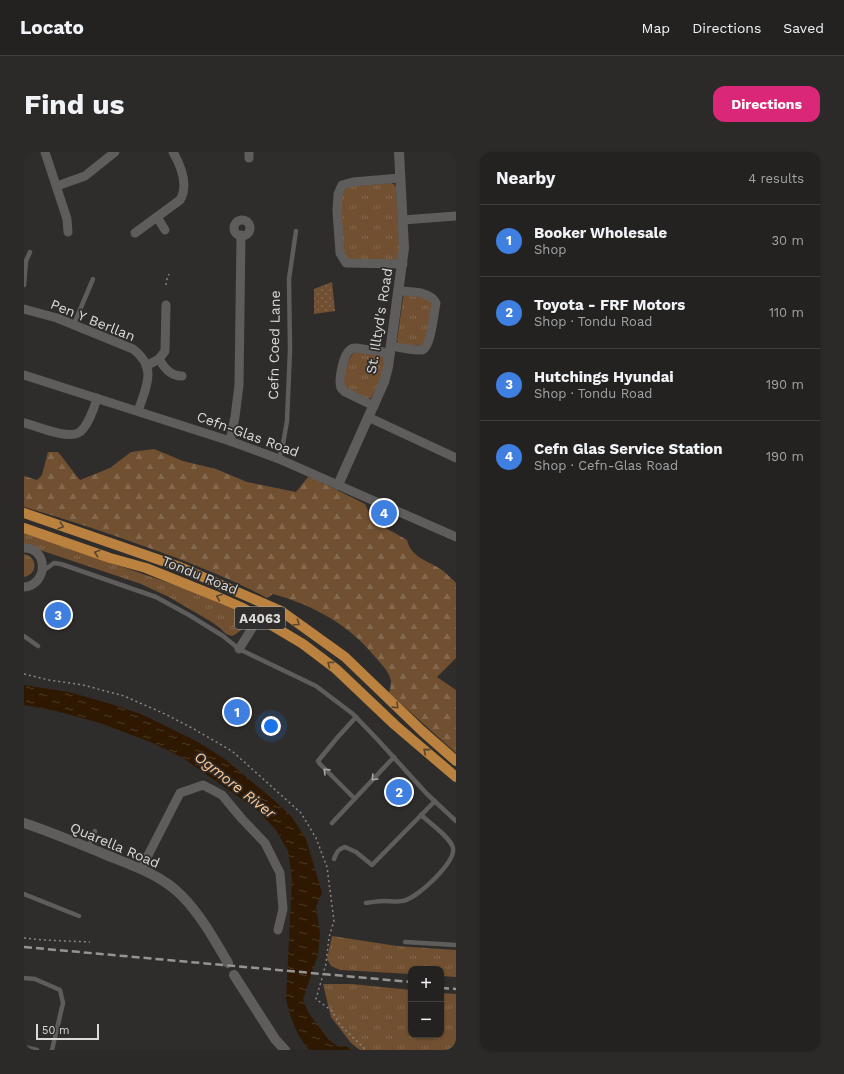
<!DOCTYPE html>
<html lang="en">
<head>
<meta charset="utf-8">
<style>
  :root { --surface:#232220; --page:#2b2a29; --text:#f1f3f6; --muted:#a3a4a5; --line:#403f3e; --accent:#db2777 }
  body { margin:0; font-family:"Work Sans",sans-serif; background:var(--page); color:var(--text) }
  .controls { position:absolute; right:12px; bottom:12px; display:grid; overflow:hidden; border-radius:8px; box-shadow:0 1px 3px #0004 }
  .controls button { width:36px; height:36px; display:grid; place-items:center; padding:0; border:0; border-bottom:1px solid var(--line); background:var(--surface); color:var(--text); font:20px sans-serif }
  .scale { position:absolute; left:12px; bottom:10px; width:63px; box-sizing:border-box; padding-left:4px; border:2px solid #dbdad8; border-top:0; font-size:11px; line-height:14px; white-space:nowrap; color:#dbdad8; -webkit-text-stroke:3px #2f2d2b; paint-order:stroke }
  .you { position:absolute; left:247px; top:574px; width:14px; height:14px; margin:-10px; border:3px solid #fff; border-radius:50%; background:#1a73e8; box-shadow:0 0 0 6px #1a73e833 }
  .badge { display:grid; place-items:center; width:26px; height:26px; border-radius:50%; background:var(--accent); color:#fff; font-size:13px; font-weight:700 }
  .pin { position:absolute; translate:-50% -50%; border:2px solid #fff; box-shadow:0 1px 4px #0006 }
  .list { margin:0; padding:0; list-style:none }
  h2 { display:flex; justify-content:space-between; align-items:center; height:52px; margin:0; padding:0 16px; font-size:17px }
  h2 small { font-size:13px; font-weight:400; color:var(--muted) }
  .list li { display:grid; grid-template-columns:26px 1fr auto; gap:12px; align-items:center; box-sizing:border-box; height:72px; padding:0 16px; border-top:1px solid var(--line) }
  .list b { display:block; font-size:15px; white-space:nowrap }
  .list p { margin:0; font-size:13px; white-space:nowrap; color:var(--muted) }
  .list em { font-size:13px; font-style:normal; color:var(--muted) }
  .map { position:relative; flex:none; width:432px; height:898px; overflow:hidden; border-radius:12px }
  header { display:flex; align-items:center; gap:24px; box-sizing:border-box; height:56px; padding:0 20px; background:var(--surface); border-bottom:1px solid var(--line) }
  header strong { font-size:19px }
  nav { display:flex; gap:22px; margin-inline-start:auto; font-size:14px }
  .intro { display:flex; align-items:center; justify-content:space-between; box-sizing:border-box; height:96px; padding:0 24px }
  h1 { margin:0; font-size:28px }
  .button { padding:10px 18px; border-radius:12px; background:var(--accent); color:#fff; font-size:14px; font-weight:700 }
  main { display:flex; gap:24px; padding:0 24px }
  aside { flex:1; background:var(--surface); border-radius:12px; box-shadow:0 1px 3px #0004 }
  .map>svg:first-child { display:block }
  .grass { fill:url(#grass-tufts) }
  .forest { fill:url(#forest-firs) }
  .park { fill:url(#park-dots) }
  .water { fill:url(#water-ripples) }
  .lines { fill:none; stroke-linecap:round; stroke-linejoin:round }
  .path { stroke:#888785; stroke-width:1.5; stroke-dasharray:2 3; stroke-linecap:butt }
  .service { stroke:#5f5d5b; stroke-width:4.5 }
  .minor { stroke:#5f5d5b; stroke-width:9 }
  .tertiary { stroke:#5f5d5b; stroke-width:10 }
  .primary { stroke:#bb823f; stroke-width:10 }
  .rail { stroke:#959492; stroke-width:2.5; stroke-dasharray:8 4; stroke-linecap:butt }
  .oneway { stroke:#594631 }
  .oneway2 { stroke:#a9a8a6 }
  .labels { text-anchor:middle; stroke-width:3.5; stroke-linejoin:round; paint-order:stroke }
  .shield { fill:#2f2d2b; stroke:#a7a6a4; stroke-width:1 }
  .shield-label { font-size:13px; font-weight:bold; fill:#dbdad8 }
  .street-label { font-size:14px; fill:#dbdad8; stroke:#2f2d2b }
  .water-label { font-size:15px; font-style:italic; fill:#fec793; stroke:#2f2d2b }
</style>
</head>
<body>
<header>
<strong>Locato</strong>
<nav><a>Map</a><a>Directions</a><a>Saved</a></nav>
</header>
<div class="intro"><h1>Find us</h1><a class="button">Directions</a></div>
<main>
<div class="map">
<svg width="432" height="898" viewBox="0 0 432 898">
  <defs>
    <pattern id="grass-tufts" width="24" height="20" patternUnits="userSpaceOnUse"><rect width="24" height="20" fill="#705031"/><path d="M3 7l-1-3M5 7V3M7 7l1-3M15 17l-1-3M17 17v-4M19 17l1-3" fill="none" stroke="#84694e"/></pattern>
    <pattern id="forest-firs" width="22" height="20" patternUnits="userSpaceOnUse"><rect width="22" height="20" fill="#705031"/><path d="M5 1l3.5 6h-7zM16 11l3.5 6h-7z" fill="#84694e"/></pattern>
    <pattern id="park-dots" width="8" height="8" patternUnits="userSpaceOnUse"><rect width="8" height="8" fill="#705031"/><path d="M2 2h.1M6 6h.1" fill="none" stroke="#84694e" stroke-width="1.8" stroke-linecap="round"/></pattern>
    <pattern id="water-ripples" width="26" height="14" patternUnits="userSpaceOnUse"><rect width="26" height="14" fill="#2e1801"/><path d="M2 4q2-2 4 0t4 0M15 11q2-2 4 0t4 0" fill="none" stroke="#4c3925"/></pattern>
  </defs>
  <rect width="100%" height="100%" fill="#2f2d2b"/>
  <g class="grass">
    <path d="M367,31L371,33L372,36L376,105L374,108H327L322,106L320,102L316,45L321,35Z"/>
    <path d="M380,143L404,146L408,154L401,190L397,194L375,192L373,189L379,146Z"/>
    <path d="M332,199L359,202L361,205L357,227L347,246L344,247L324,238L318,232C321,220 322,207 332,199Z"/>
    <path d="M0,381L183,444L214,460L221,469L222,474L212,482L208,484L202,482L196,476L186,469L145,445L117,432L4,394H0Z"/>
    <path d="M0,402C14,405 14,422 0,425Z"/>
    <path d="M308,784L373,794L432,798V825L417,824V817H387V822L316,818L307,814L303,807Z"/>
    <path d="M299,832H328L387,838V883H417V841L432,842V898H336L327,891L307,865Z"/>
  </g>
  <path class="forest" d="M130,297L159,309L192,317L223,330L272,340L284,325L291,327L341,352L347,365L353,371L383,388C387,406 405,409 418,418C423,422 428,427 432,431V506L413,525L432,538V601L365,541C366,537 367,533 367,529C365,519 358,513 352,506C326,473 289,453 249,442L243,446C205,426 165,410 125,396C84,381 42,367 0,355V324L13,328L18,323L24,300H34C42,309 48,319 56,328L86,316L107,300Z"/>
  <path class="park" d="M308,130L311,159L290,162V137Z"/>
  <path class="water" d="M0,533L45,540L87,552L117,562L144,575L174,590L202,608L252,650L267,664L282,687L298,741L292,755L296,781L294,803L279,847L284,860L304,887L315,895L322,894L327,898H285C272,883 266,865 262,847L268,727L264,699L252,678L232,657L159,606L129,591L76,571L32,559L0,553Z"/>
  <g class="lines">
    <g class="path">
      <path d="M142,133L143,127L145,122"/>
      <path d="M0,522L25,528L59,533L100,544L141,562L170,577L208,599L277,661L292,686L303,715L310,769L305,785L302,812L292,847L308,859L316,873L342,898"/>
      <path d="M0,786L19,788L66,790"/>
    </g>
    <g class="service">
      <path d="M0,133L2,109L6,100"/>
      <path d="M50,172L69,127"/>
      <path d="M255,307L259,292L263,269L266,198L265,127L272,79"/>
      <path d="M19,419L30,411L37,412L132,445L165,463L199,484L215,497L292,534L329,562L353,587L403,642L432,669"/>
      <path d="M0,484L14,494"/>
      <path d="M330,646L296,612L294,609L313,586L332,565"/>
      <path d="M308,671L370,605"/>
      <path d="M64,695L71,679"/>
      <path d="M310,707C313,700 314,697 321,695L332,700L348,713L411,649"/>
      <path d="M0,742L55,764"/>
      <path d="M342,751C348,750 354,749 360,749C367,749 375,751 382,748C395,744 432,710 429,696C427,686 405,670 397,663"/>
      <path d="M381,790L432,793"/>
      <path d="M0,826L11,827L36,838L39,851L28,898"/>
      <path d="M0,895L13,898"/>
    </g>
    <g class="minor">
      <path d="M21,0L43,67L44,80"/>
      <path d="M225,6V0"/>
      <path d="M376,26L329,30L318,33L314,42L313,59L316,101L322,111L379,112"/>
      <path d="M33,34L61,24L91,0"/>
      <path d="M133,65L141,78"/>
      <path d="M379,68L432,64"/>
      <circle cx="218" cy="76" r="8"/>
      <path d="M111,81L156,48C165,33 157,14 149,0"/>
      <path d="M0,157L33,166L109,197C134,216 122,235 114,259"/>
      <path d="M367,194C375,195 391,199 398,198C407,196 410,160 412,151C406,139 387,140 375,139"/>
      <path d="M135,207C141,217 147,224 158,224"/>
      <path d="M122,214L135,207L141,199L142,153"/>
      <path d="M0,223L206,289L255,307L432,385"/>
      <path d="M350,254L321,240L317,236C314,228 319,203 326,198C328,196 329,196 332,196L366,201"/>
      <path d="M344,265L432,306"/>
      <path d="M0,271C13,274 42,287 54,281C63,277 71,254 73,246"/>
      <path d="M206,289L211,265L215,233L217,83"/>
      <path d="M0,396C25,396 24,433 0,435"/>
      <path d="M215,497L232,470L241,452"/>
      <path d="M117,717L156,641L179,633L198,643L218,667L241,691L256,721L259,757L254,778"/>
    </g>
    <g class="tertiary">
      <path d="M314,333L360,230L364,215L380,96L375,0"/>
      <path d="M0,671C27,680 53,691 80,702C107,713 136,722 157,743C177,763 190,787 204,811"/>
      <path d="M210,823L251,887L261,898"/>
    </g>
    <g class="primary">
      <path d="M0,361L156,415L257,459L321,505L398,579L432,609"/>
      <path d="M0,376L86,406L122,416L194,445L219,456L279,492L312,517L371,573L432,625"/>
    </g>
    <g class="rail">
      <path d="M0,795L387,830"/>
      <path d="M417,836L432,837"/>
    </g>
  </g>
  <defs><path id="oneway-chevron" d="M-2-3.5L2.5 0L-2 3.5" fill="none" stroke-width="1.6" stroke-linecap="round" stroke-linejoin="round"/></defs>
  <g class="oneway">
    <use href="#oneway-chevron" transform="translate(37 374) rotate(19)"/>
    <use href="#oneway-chevron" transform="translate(73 401) rotate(-161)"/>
    <use href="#oneway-chevron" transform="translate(195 445) rotate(-157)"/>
    <use href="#oneway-chevron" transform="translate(273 471) rotate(35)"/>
    <use href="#oneway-chevron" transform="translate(306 512) rotate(-143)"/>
    <use href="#oneway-chevron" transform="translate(372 554) rotate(44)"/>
    <use href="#oneway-chevron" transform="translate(402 599) rotate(-140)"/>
  </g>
  <g class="oneway2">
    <use href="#oneway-chevron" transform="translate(302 619) rotate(-136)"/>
    <use href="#oneway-chevron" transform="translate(350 626) rotate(134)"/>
  </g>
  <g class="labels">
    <rect class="shield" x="211" y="455" width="50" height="22" rx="3"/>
    <g class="shield-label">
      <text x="236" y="471">A4063</text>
    </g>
    <g class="street-label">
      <text transform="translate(69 168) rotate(22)" y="5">Pen Y Berllan</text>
      <text transform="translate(355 169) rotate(-81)" y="5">St. Illtyd's Road</text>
      <text transform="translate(250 193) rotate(-89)" y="5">Cefn Coed Lane</text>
      <text transform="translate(224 282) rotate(20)" y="5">Cefn-Glas Road</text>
      <text transform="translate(176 423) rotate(22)" y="5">Tondu Road</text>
      <text transform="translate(91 693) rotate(23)" y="5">Quarella Road</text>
    </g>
    <g class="water-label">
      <text transform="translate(211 633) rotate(38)" y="5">Ogmore River</text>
    </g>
  </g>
</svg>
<div class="controls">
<button>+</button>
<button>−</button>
</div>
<div class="scale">50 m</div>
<div class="you"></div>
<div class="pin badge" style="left:213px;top:560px;background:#3f7fe0">1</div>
<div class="pin badge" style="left:375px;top:640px;background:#3f7fe0">2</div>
<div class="pin badge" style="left:34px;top:463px;background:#3f7fe0">3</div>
<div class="pin badge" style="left:360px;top:361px;background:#3f7fe0">4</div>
</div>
<aside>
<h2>Nearby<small>4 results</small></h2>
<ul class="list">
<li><span class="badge" style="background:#3f7fe0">1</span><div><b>Booker Wholesale</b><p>Shop</p></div><em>30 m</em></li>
<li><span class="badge" style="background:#3f7fe0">2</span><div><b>Toyota - FRF Motors</b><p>Shop · Tondu Road</p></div><em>110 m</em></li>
<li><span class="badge" style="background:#3f7fe0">3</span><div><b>Hutchings Hyundai</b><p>Shop · Tondu Road</p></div><em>190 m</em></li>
<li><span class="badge" style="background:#3f7fe0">4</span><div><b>Cefn Glas Service Station</b><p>Shop · Cefn-Glas Road</p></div><em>190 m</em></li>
</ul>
</aside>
</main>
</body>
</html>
